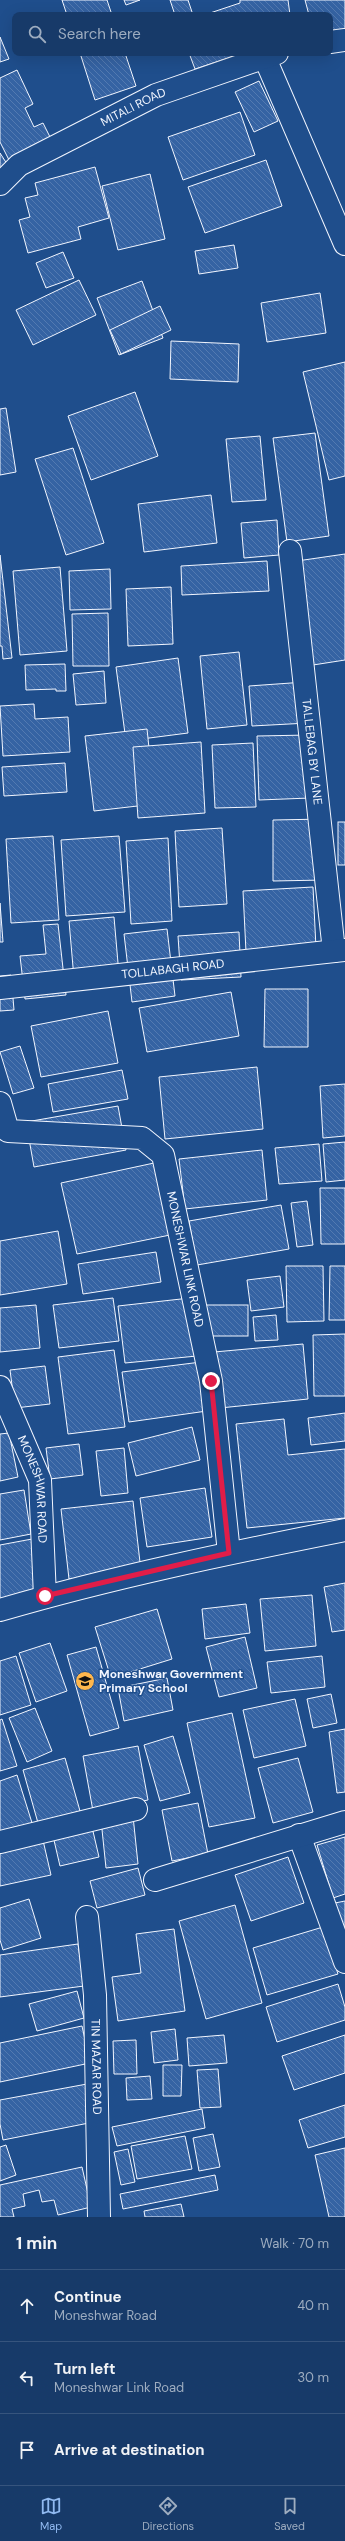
<!DOCTYPE html>
<html lang="en">
<head>
<meta charset="utf-8">
<style>
  :root { --surface:#173a69; --page:#20416f; --text:#f1f3f6; --muted:#9eadc0; --line:#36547d; --accent:#90b9f0 }
  body { margin:0; font-family:"DM Sans",sans-serif; background:var(--page); color:var(--text) }
  .stop { position:absolute; width:12px; height:12px; margin:-9px; border:3px solid #e11d48; border-radius:50%; background:#fff }
  .stop.end { background:#e11d48; border-color:#fff; box-shadow:0 1px 4px #0008 }
  .list { margin:0; padding:0; list-style:none }
  h2 { display:flex; justify-content:space-between; align-items:center; height:52px; margin:0; padding:0 16px; font-size:17px }
  h2 small { font-size:13px; font-weight:400; color:var(--muted) }
  .list li { display:grid; grid-template-columns:26px 1fr auto; gap:12px; align-items:center; box-sizing:border-box; height:72px; padding:0 16px; border-top:1px solid var(--line) }
  .list b { display:block; font-size:15px; white-space:nowrap }
  .list p { margin:0; font-size:13px; white-space:nowrap; color:var(--muted) }
  .list em { font-size:13px; font-style:normal; color:var(--muted) }
  .icon { flex:none; width:22px; height:22px; fill:none; stroke:currentColor; stroke-width:2; stroke-linecap:round; stroke-linejoin:round }
  .map { position:relative; flex:none; width:345px; height:2217px; overflow:hidden }
  .search { position:absolute; background:var(--surface); box-shadow:0 4px 16px #0002; left:12px; right:12px; top:12px; height:44px; display:flex; align-items:center; gap:10px; box-sizing:border-box; padding:0 14px; border-radius:8px; color:var(--muted); font-size:15px }
  .sheet { height:268px; background:var(--surface) }
  nav { display:flex; justify-content:space-around; align-items:center; box-sizing:border-box; height:56px; border-top:1px solid var(--line); background:var(--surface); font-size:11px; color:var(--muted) }
  nav a { display:grid; justify-items:center; gap:2px }
  nav .on { color:var(--accent) }
  .map>svg:first-child { display:block }
  .building { fill:url(#building-back-hatch); stroke:#f2f6ff }
  .lines { fill:none; stroke-linecap:round; stroke-linejoin:round }
  .minor-casing { stroke:#f2f6ff; stroke-width:24 }
  .minor { stroke:#1f4e8c; stroke-width:22 }
  .route { stroke:#e11d48; stroke-width:5 }
  .labels { text-anchor:middle; stroke-width:3; stroke-linejoin:round; paint-order:stroke }
  .street-label { font-size:12px; fill:#f2f6ff; stroke:#1f4e8c }
  .poi-label { font-size:12px; font-weight:bold; fill:#f2f6ff; stroke:#1f4e8c; text-anchor:start }
</style>
</head>
<body>
<div class="map">
<svg width="345" height="2217" viewBox="0 0 345 2217">
  <defs>
    <pattern id="building-back-hatch" width="6" height="6" patternUnits="userSpaceOnUse"><rect width="6" height="6" fill="#3563a3"/><path d="M-1 5l2 2M0 0l6 6M5-1l2 2" fill="none" stroke="#537ab1"/></pattern>
  </defs>
  <rect width="100%" height="100%" fill="#1f4e8c"/>
  <g class="building">
    <path d="M62,0H107L112,15H67Z"/>
    <path d="M124,0H140L126,5Z"/>
    <path d="M170,0H188L193,15H175Z"/>
    <path d="M240,0H288L290,15H204L240,3Z"/>
    <path d="M305,0H345V38H330V15H309Z"/>
    <path d="M0,37L9,59L0,62Z"/>
    <path d="M80,53H125L136,86L95,100Z"/>
    <path d="M189,53H244L195,69Z"/>
    <path d="M17,70L33,104L25,108L34,127L43,123L53,143L11,164L0,142V78Z"/>
    <path d="M259,81L278,121L254,132L235,92Z"/>
    <path d="M240,112L255,155L183,180L168,137Z"/>
    <path d="M0,153L16,178L0,187Z"/>
    <path d="M266,160L282,206L205,233L188,187Z"/>
    <path d="M95,167L109,218L78,227L81,239L28,253L19,220L30,217L25,198L38,195L35,183Z"/>
    <path d="M150,174L165,239L118,250L102,186Z"/>
    <path d="M234,245L238,268L199,274L195,251Z"/>
    <path d="M63,252L74,278L46,288L36,263Z"/>
    <path d="M79,280L96,315L33,345L16,310Z"/>
    <path d="M142,281L163,338L119,355L97,298Z"/>
    <path d="M320,293L326,333L267,342L261,303Z"/>
    <path d="M160,306L171,330L121,354L110,330Z"/>
    <path d="M171,341L239,344L238,382L170,379Z"/>
    <path d="M345,362V476L329,480L303,372Z"/>
    <path d="M135,392L158,456L91,480L68,416Z"/>
    <path d="M6,408L16,472L0,475V409Z"/>
    <path d="M315,433L329,536L287,542L273,438Z"/>
    <path d="M260,436L266,500L232,502L226,439Z"/>
    <path d="M73,448L104,543L66,555L35,459Z"/>
    <path d="M211,495L217,543L144,552L138,504Z"/>
    <path d="M277,520L279,555L244,558L241,523Z"/>
    <path d="M345,554V660L313,665L297,561Z"/>
    <path d="M0,555L12,658L3,659L2,646H0Z"/>
    <path d="M267,561L269,591L182,595L181,566Z"/>
    <path d="M60,567L67,651L20,655L13,571Z"/>
    <path d="M110,569L111,609L70,610L69,571Z"/>
    <path d="M171,587L173,644L128,646L126,589Z"/>
    <path d="M108,613L109,666H73L72,614Z"/>
    <path d="M239,652L247,725L207,729L200,656Z"/>
    <path d="M178,658L188,733L126,741L116,667Z"/>
    <path d="M65,664L66,691H56V689L26,690L25,665Z"/>
    <path d="M104,671L106,703L76,705L73,674Z"/>
    <path d="M305,682L308,723L252,726L249,686Z"/>
    <path d="M34,704L35,719L68,717L70,752L3,756L0,706Z"/>
    <path d="M147,729L155,804L94,811L85,736Z"/>
    <path d="M309,735L310,798L259,800L257,736Z"/>
    <path d="M201,742L205,813L138,818L133,747Z"/>
    <path d="M253,743L256,807L215,808L212,745Z"/>
    <path d="M65,763L67,792L4,796L2,767Z"/>
    <path d="M325,819V880L273,881V820Z"/>
    <rect x="338" y="822" width="7" height="43"/>
    <path d="M222,828L227,904L179,907L175,831Z"/>
    <path d="M53,836L59,920L11,923L6,839Z"/>
    <path d="M119,836L125,912L66,916L61,840Z"/>
    <path d="M168,838L172,921L131,924L126,841Z"/>
    <path d="M313,887L316,948L246,952L243,891Z"/>
    <path d="M0,903L3,942H0Z"/>
    <path d="M114,917L120,986L75,990L69,921Z"/>
    <path d="M58,924L66,995L25,999L20,956L46,954L43,925Z"/>
    <path d="M167,929L175,996L132,1002L124,934Z"/>
    <path d="M239,932L241,977L181,980L178,936Z"/>
    <path d="M11,975L14,1010L0,1011V976Z"/>
    <path d="M265,989H308V1047H264Z"/>
    <path d="M231,992L239,1036L147,1052L139,1008Z"/>
    <path d="M108,1011L118,1063L41,1077L31,1026Z"/>
    <path d="M20,1046L34,1088L13,1094L0,1052Z"/>
    <path d="M257,1067L263,1129L165,1139L159,1077Z"/>
    <path d="M122,1070L128,1099L53,1112L48,1084Z"/>
    <path d="M345,1084V1136L323,1138L320,1086Z"/>
    <path d="M118,1106L126,1150L34,1167L26,1122Z"/>
    <path d="M345,1142V1180L326,1182L323,1144Z"/>
    <path d="M319,1144L322,1181L279,1184L275,1148Z"/>
    <path d="M262,1150L267,1200L185,1209L179,1159Z"/>
    <path d="M154,1163L170,1235L77,1254L61,1183Z"/>
    <path d="M320,1188H345V1244H321Z"/>
    <path d="M307,1201L313,1245L297,1247L291,1203Z"/>
    <path d="M281,1205L289,1249L197,1265L189,1221Z"/>
    <path d="M58,1231L67,1284L0,1295V1241Z"/>
    <path d="M156,1252L161,1282L83,1294L78,1264Z"/>
    <path d="M286,1266H323L324,1321L287,1322Z"/>
    <path d="M330,1266H345V1320H329Z"/>
    <path d="M280,1276L284,1307L251,1311L247,1280Z"/>
    <path d="M113,1298L119,1341L59,1348L53,1305Z"/>
    <path d="M190,1298L197,1356L125,1363L118,1306Z"/>
    <path d="M36,1305L40,1348L0,1352V1308Z"/>
    <rect x="205" y="1305" width="43" height="31"/>
    <path d="M276,1315L278,1340L255,1341L253,1317Z"/>
    <path d="M345,1334V1396H314L313,1335Z"/>
    <path d="M303,1344L308,1399L220,1408L214,1352Z"/>
    <path d="M114,1350L125,1427L68,1434L58,1357Z"/>
    <path d="M201,1362L207,1411L129,1422L122,1372Z"/>
    <path d="M45,1366L50,1404L15,1408L10,1370Z"/>
    <path d="M345,1413V1441L311,1445L308,1418Z"/>
    <path d="M284,1419L288,1455L345,1449V1518L247,1528L236,1424Z"/>
    <path d="M192,1427L200,1460L136,1476L128,1443Z"/>
    <path d="M9,1433L18,1477L0,1481V1434Z"/>
    <path d="M79,1444L83,1475L50,1479L46,1448Z"/>
    <path d="M124,1448L128,1493L101,1496L96,1451Z"/>
    <path d="M205,1488L212,1537L147,1547L140,1498Z"/>
    <path d="M24,1490L31,1534L0,1540V1494Z"/>
    <path d="M133,1501L141,1571L69,1579L61,1509Z"/>
    <path d="M32,1539L42,1597L0,1604V1545Z"/>
    <path d="M345,1583V1630L332,1632L324,1587Z"/>
    <path d="M312,1595L316,1646L265,1651L260,1599Z"/>
    <path d="M246,1604L250,1633L205,1639L202,1609Z"/>
    <path d="M157,1609L172,1659L111,1678L95,1627Z"/>
    <path d="M245,1637L257,1688L219,1697L206,1647Z"/>
    <path d="M50,1643L67,1691L36,1702L19,1653Z"/>
    <path d="M96,1647L119,1728L90,1736L67,1655Z"/>
    <path d="M16,1656L31,1705L0,1715V1661Z"/>
    <path d="M322,1656L325,1687L271,1693L267,1662Z"/>
    <path d="M167,1678L173,1710L124,1721L118,1688Z"/>
    <path d="M331,1694L337,1723L313,1728L307,1699Z"/>
    <path d="M295,1699L306,1746L254,1758L243,1710Z"/>
    <path d="M35,1708L52,1751L27,1762L9,1718Z"/>
    <path d="M232,1713L255,1818L209,1827L187,1723Z"/>
    <path d="M2,1719L17,1766L0,1771V1720Z"/>
    <path d="M345,1729V1792L337,1793L329,1732Z"/>
    <path d="M173,1736L190,1793L160,1801L144,1745Z"/>
    <path d="M138,1746L148,1800L93,1811L83,1756Z"/>
    <path d="M65,1758L80,1811L38,1823L23,1770Z"/>
    <path d="M298,1758L313,1812L273,1823L258,1768Z"/>
    <path d="M17,1775L33,1826L0,1836V1781Z"/>
    <path d="M198,1803L208,1854L172,1861L162,1810Z"/>
    <path d="M133,1816L138,1864L106,1868L101,1820Z"/>
    <path d="M92,1827L99,1857L60,1866L53,1836Z"/>
    <path d="M42,1836L51,1875L0,1886V1845Z"/>
    <path d="M345,1837V1894L333,1898L317,1845Z"/>
    <path d="M288,1857L304,1903L251,1921L235,1875Z"/>
    <path d="M138,1868L145,1895L97,1908L90,1881Z"/>
    <path d="M29,1899L41,1938L3,1950L0,1940V1908Z"/>
    <path d="M345,1901V1948L335,1903Z"/>
    <path d="M235,1905L262,2003L206,2019L179,1921Z"/>
    <path d="M323,1927L338,1974L267,1995L253,1948Z"/>
    <path d="M174,1929L185,2011L118,2021L112,1977L141,1973L136,1934Z"/>
    <path d="M78,1944L84,1986L0,1997V1955Z"/>
    <path d="M338,1984L345,2007V2020L277,2042L266,2007Z"/>
    <path d="M77,1991L84,2018L37,2031L29,2004Z"/>
    <path d="M82,2026L90,2063L0,2082V2043Z"/>
    <path d="M175,2029L178,2060L154,2063L151,2032Z"/>
    <path d="M224,2035L227,2063L189,2066L187,2038Z"/>
    <path d="M345,2035V2073L294,2090L282,2056Z"/>
    <path d="M136,2040L137,2074H114L113,2041Z"/>
    <path d="M163,2065H182L181,2096H163Z"/>
    <path d="M218,2069L221,2107L200,2108L197,2070Z"/>
    <path d="M150,2076L152,2099L127,2100L126,2078Z"/>
    <path d="M87,2084L94,2122L3,2140L0,2124V2100Z"/>
    <path d="M345,2105V2137L308,2148L299,2120Z"/>
    <path d="M202,2109L205,2128L117,2146L112,2127Z"/>
    <path d="M213,2134L220,2167L199,2171L193,2138Z"/>
    <path d="M185,2136L192,2169L137,2179L131,2146Z"/>
    <path d="M6,2145L16,2175L0,2181V2147Z"/>
    <path d="M345,2148V2217H329L315,2155Z"/>
    <path d="M128,2149L135,2182L121,2185L114,2152Z"/>
    <path d="M82,2167L91,2207L58,2215L54,2200L42,2202L39,2190L23,2194L25,2206L12,2209L14,2217H0V2185Z"/>
    <path d="M215,2175L218,2190L123,2209L120,2194Z"/>
    <path d="M181,2204L184,2217H145L144,2211Z"/>
  </g>
  <g class="lines">
    <g class="minor-casing">
      <g id="minor">
        <path d="M330,42L345,40"/>
        <path d="M264,56L345,244"/>
        <path id="s1" d="M0,184L19,165L156,95L277,53"/>
        <path id="s2" d="M290,551L334,951"/>
        <path id="s3" d="M0,988L345,950"/>
        <path id="s4" d="M0,1103L8,1131L142,1138L163,1155L211,1381L229,1553"/>
        <path id="s5" d="M0,1387L40,1480L45,1597"/>
        <path d="M0,1610C113,1577 229,1553 345,1530"/>
        <path d="M299,1835L345,1962"/>
        <path d="M0,1842L136,1809"/>
        <path d="M155,1880L345,1822"/>
        <path id="s6" d="M87,1917L95,1995L99,2217"/>
      </g>
    </g>
    <use href="#minor" class="minor"/>
  </g>
  <g class="lines">
    <path class="route" d="M45,1596L229,1553L211,1381"/>
  </g>
  <defs>
    <g id="school-disc" transform="scale(1)"><circle r="9.5" fill="#ffb74d" stroke="#1f4e8c"/><path d="M0-5L7-2L0 1L-7-2ZM-4 1L0 2.5L4 1V4Q0 6-4 4Z" fill="#111"/></g>
  </defs>
  <g fill-rule="evenodd">
    <use href="#school-disc" x="85" y="1681"/>
  </g>
  <g class="labels">
    <g class="street-label">
      <text dy="4" stroke="none"><textPath href="#s1" startOffset="155">MITALI ROAD</textPath></text>
      <text dy="4" stroke="none"><textPath href="#s2" startOffset="202">TALLEBAG BY LANE</textPath></text>
      <text dy="4" stroke="none"><textPath href="#s3" startOffset="174">TOLLABAGH ROAD</textPath></text>
      <text dy="4" stroke="none"><textPath href="#s4" startOffset="297">MONESHWAR LINK ROAD</textPath></text>
      <text dy="4" stroke="none"><textPath href="#s5" startOffset="109">MONESHWAR ROAD</textPath></text>
      <text dy="4" stroke="none"><textPath href="#s6" startOffset="150">TIN MAZAR ROAD</textPath></text>
    </g>
    <g class="poi-label">
      <text x="99" y="1678">Moneshwar Government<tspan x="99" dy="14">Primary School</tspan></text>
    </g>
  </g>
</svg>
<div class="stop" style="left:45px;top:1596px"></div>
<div class="stop end" style="left:211px;top:1381px"></div>
<div class="search"><svg class="icon" aria-label="search" viewBox="0 0 24 24"><circle cx="10" cy="10" r="6"/><path d="M15 15l6 6"/></svg>Search here</div>
</div>
<section class="sheet">
<h2>1 min<small>Walk · 70 m</small></h2>
<ul class="list">
<li><svg class="icon" aria-label="ahead" viewBox="0 0 24 24"><path d="M12 20V5M6 11l6-6 6 6"/></svg><div><b>Continue</b><p>Moneshwar Road</p></div><em>40 m</em></li>
<li><svg class="icon" aria-label="left" viewBox="0 0 24 24"><path d="M17 20v-9H6M10 6l-5 5 5 5"/></svg><div><b>Turn left</b><p>Moneshwar Link Road</p></div><em>30 m</em></li>
<li><svg class="icon" aria-label="arrive" viewBox="0 0 24 24"><path d="M6 21V4h12l-3 4 3 4H6"/></svg><div><b>Arrive at destination</b></div></li>
</ul>
</section>
<nav>
<a class="on"><svg class="icon" aria-label="map" viewBox="0 0 24 24"><path d="M3 6l6-2 6 2 6-2v14l-6 2-6-2-6 2zM9 4v14M15 6v14"/></svg>Map</a>
<a><svg class="icon" aria-label="directions" viewBox="0 0 24 24"><path d="M12 3l9 9-9 9-9-9zM9 14v-3h6M13 9l2 2-2 2"/></svg>Directions</a>
<a><svg class="icon" aria-label="saved" viewBox="0 0 24 24"><path d="M7 4h10v16l-5-4-5 4z"/></svg>Saved</a>
</nav>
</body>
</html>
